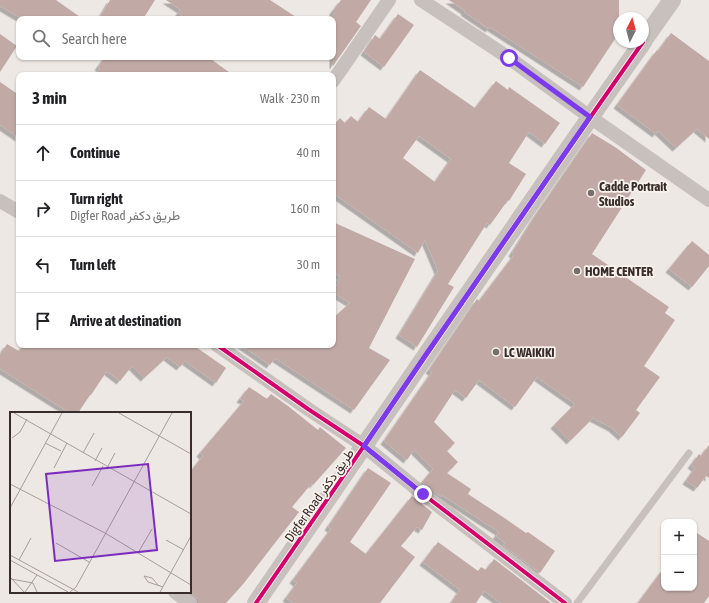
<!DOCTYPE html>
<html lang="en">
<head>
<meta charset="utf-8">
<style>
  :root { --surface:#fff; --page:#f2f2f2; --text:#202124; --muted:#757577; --line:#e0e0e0 }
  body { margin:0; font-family:"Asap Condensed",Vazirmatn,sans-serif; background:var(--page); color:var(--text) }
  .controls { position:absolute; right:12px; bottom:12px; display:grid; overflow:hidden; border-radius:8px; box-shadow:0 1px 3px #0004 }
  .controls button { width:36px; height:36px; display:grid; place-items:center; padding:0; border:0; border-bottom:1px solid var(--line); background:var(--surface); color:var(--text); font:20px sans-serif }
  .compass { position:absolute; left:613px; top:12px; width:36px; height:36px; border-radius:50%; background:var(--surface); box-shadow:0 1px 3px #0004; rotate:6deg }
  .stop { position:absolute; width:12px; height:12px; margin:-9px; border:3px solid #7c3aed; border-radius:50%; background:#fff }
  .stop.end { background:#7c3aed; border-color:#fff; box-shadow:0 1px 4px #0008 }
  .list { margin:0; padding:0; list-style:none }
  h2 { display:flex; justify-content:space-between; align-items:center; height:52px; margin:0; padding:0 16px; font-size:17px }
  h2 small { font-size:13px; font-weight:400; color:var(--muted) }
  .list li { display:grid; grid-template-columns:26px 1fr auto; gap:12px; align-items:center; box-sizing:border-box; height:56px; padding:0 16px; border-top:1px solid var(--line) }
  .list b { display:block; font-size:15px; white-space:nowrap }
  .list p { margin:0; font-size:13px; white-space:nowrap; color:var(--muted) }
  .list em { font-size:13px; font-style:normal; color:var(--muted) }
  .icon { flex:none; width:22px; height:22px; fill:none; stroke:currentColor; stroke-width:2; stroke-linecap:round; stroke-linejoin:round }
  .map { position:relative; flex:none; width:709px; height:603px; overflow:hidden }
  .search { position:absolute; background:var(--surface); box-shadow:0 1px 3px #0004; left:16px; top:16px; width:320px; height:44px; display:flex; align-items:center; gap:10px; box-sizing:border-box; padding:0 14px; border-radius:8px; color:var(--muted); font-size:15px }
  .panel { position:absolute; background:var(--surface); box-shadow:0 1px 3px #0004; left:16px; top:72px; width:320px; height:276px; border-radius:8px }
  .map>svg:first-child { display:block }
  .building { fill:#c1aaa6; fill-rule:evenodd; filter:url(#shadow) }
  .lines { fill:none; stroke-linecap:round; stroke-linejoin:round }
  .service { stroke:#c7c0bd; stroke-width:7 }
  .minor { stroke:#c7c0bd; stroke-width:14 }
  .tertiary { stroke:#c7c0bd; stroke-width:18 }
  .cycleway-casing { stroke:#faf2ec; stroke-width:6 }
  .cycleway { stroke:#d6006c; stroke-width:4 }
  .route { stroke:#7c3aed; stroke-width:5 }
  .poi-dot { fill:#786e6c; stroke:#faf2ec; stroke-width:1.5 }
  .labels { text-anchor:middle; stroke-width:3.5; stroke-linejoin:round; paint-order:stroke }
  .poi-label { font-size:13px; font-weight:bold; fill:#392d2b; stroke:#faf2ec; text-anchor:start }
  .street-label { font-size:13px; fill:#392d2b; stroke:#faf2ec }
  .inset-road { fill:none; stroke:#a69d9a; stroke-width:1 }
  .view { fill:#7b2cbf; fill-opacity:0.15; stroke:#7b2cbf; stroke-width:2 }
  .inset-edge { fill:none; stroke:#392d2b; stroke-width:2 }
</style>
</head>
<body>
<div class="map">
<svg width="709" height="603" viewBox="0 0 709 603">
  <defs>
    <filter id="shadow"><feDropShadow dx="-3.5" dy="3.5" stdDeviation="0" flood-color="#0004"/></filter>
  </defs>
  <rect width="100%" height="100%" fill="#eee8e4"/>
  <g class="building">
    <path d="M0,0H56L83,19H22L0,6Z"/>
    <path d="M110,0H155L143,19H99Z"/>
    <path d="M166,0H270L299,19H187L178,13L181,10Z"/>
    <path d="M341,0H371L356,22L361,26L333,66V11Z"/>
    <path d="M449,0H619V33L583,87L490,27L489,29L464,12L465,11Z"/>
    <path d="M398,14L414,25L384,67L364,52L375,35L380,39Z"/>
    <path d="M671,33L709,61V139L697,129L676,148L658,131L656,134L617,105L657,50L658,51Z"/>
    <path d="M0,34L17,46L0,72Z"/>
    <path d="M105,57H208L233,75H95L100,68L98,67Z"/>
    <path d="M420,70L475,108L496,81L508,90L509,87L560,123L545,144L529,132L509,163L526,174L509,201L508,200L490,225L487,223L448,284L454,287L417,347L399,335L438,271L425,240L418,253L333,193V126L340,118L345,123L351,116L358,122L369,107L386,119ZM419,136L451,159L435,182L403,158Z"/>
    <path d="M0,82L19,95V138L0,125Z"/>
    <path d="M592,133L615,147L646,170L592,254L669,307L665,313L675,320L644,366L660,377L636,410L640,413L622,437L612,428L593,418L570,441L554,425L575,404L537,377L515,407L479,380L466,398L455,390L434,422L455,443L447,451L458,462L447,473L471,489L468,494L506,519L526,533L528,532L555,551L540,573L503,545L505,543L496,536L499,532L442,495L441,497L422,482L433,469L414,450L407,460L384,441L432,372L429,370L477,299L479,301L514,255L512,253L535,216Z"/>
    <path d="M333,222L415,259L369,348L390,360L354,410L275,358L270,365L241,345H333V318L350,303L334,293L340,276L333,273Z"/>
    <path d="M692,241L709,255V266L692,287L669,269Z"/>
    <path d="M7,344L19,351L23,345H193L226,368L216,383L185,361L180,367L167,357L144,378L132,366L120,381L107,371L91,395H90L78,413H70L0,369V355Z"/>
    <path d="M249,387L267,399L271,394L288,406L318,430L320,427L321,428L346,448L313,485L312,483L292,507L299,512L244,583L226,603H198V599L190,592V472L203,456L200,453L244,401L240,399Z"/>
    <path d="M709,445V478L706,476L697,488L686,481L695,468L691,465L699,454L701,456Z"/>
    <path d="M368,468L391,483L350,542L366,554L412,496L432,512L422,530L417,527L401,546L415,557L380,603H293L286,598L297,583L293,580L331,529L328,527Z"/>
    <path d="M694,531L709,541V596L704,603H638L664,568V588H694Z"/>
    <path d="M438,542L478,571L481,567L486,570L494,559L551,603H501L484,591L476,603H451L460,590L423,562Z"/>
  </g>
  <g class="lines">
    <path class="service" d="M577,603L689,453"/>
    <g class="minor">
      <path d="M421,0L509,58L590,117L709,200"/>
      <path d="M333,81L389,0"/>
      <path d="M0,201L19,212"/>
      <path d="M217,345L308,409L364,446L423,494L565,603"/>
      <path d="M175,592L190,603"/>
    </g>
    <g class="tertiary">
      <path d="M643,41L672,0"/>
      <path d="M256,603C385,416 512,228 643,42"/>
    </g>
    <g class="cycleway-casing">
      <g id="cycleway">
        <path d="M217,345L308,409L364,446L423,494L565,603"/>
        <path d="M256,603C385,416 512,228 643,42"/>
      </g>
    </g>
    <use href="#cycleway" class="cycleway"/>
  </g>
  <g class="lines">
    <path class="route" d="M423,494L364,446L425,356L590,117L509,58"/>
  </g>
  <g class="poi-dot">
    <circle cx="591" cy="193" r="4"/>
    <circle cx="577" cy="271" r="4"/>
    <circle cx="496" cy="352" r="4"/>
  </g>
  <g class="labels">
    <g class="poi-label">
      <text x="599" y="191">Cadde Portrait<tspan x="599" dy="15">Studios</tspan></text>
      <text x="585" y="276">HOME CENTER</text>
      <text x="504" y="357">LC WAIKIKI</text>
    </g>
    <g class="street-label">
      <text transform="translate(319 495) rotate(-55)" y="5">Digfer Road طريق دكفر</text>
    </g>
  </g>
  <g transform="translate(10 412)">
    <rect width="181" height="181" fill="#eee8e4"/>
    <path class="inset-road" d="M4,1L181,102M109,1L181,42M2,26L10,20L17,7M35,31L51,39M73,41L84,21M85,49L92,36M44,56L57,31M97,56L105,41M0,72L95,121L181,173M82,74L93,54M0,96L52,1M156,128L174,138M46,131L79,150M128,141L142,117M0,143L68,180M0,148L58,180M9,148L21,126M1,166L14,180M1,167L23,171L27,180M149,174L142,166L134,164L138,170L153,175M15,180L27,163M60,180L66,175L162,1M150,180L181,124"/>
    <path class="view" d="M138,52L147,138L45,149L36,62Z"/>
    <rect width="181" height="181" class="inset-edge"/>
  </g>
</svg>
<div class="controls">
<button>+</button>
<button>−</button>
</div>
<svg class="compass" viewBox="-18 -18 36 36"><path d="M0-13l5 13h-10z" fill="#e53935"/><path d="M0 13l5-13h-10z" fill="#757577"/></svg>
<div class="stop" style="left:509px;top:58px"></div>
<div class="stop end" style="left:423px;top:494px"></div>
<div class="search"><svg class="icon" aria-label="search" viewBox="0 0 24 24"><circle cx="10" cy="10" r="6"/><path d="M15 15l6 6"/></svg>Search here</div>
<section class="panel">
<h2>3 min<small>Walk · 230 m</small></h2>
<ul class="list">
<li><svg class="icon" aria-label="ahead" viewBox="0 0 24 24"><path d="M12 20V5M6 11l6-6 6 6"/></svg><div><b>Continue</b></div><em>40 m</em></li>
<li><svg class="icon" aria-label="right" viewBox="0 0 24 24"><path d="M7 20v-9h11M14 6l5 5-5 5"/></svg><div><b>Turn right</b><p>Digfer Road طريق دكفر</p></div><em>160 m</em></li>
<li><svg class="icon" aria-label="left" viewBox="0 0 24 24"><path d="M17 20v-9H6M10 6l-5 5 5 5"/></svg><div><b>Turn left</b></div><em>30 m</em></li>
<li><svg class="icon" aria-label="arrive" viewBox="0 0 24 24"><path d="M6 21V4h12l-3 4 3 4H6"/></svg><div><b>Arrive at destination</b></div></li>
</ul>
</section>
</div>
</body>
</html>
